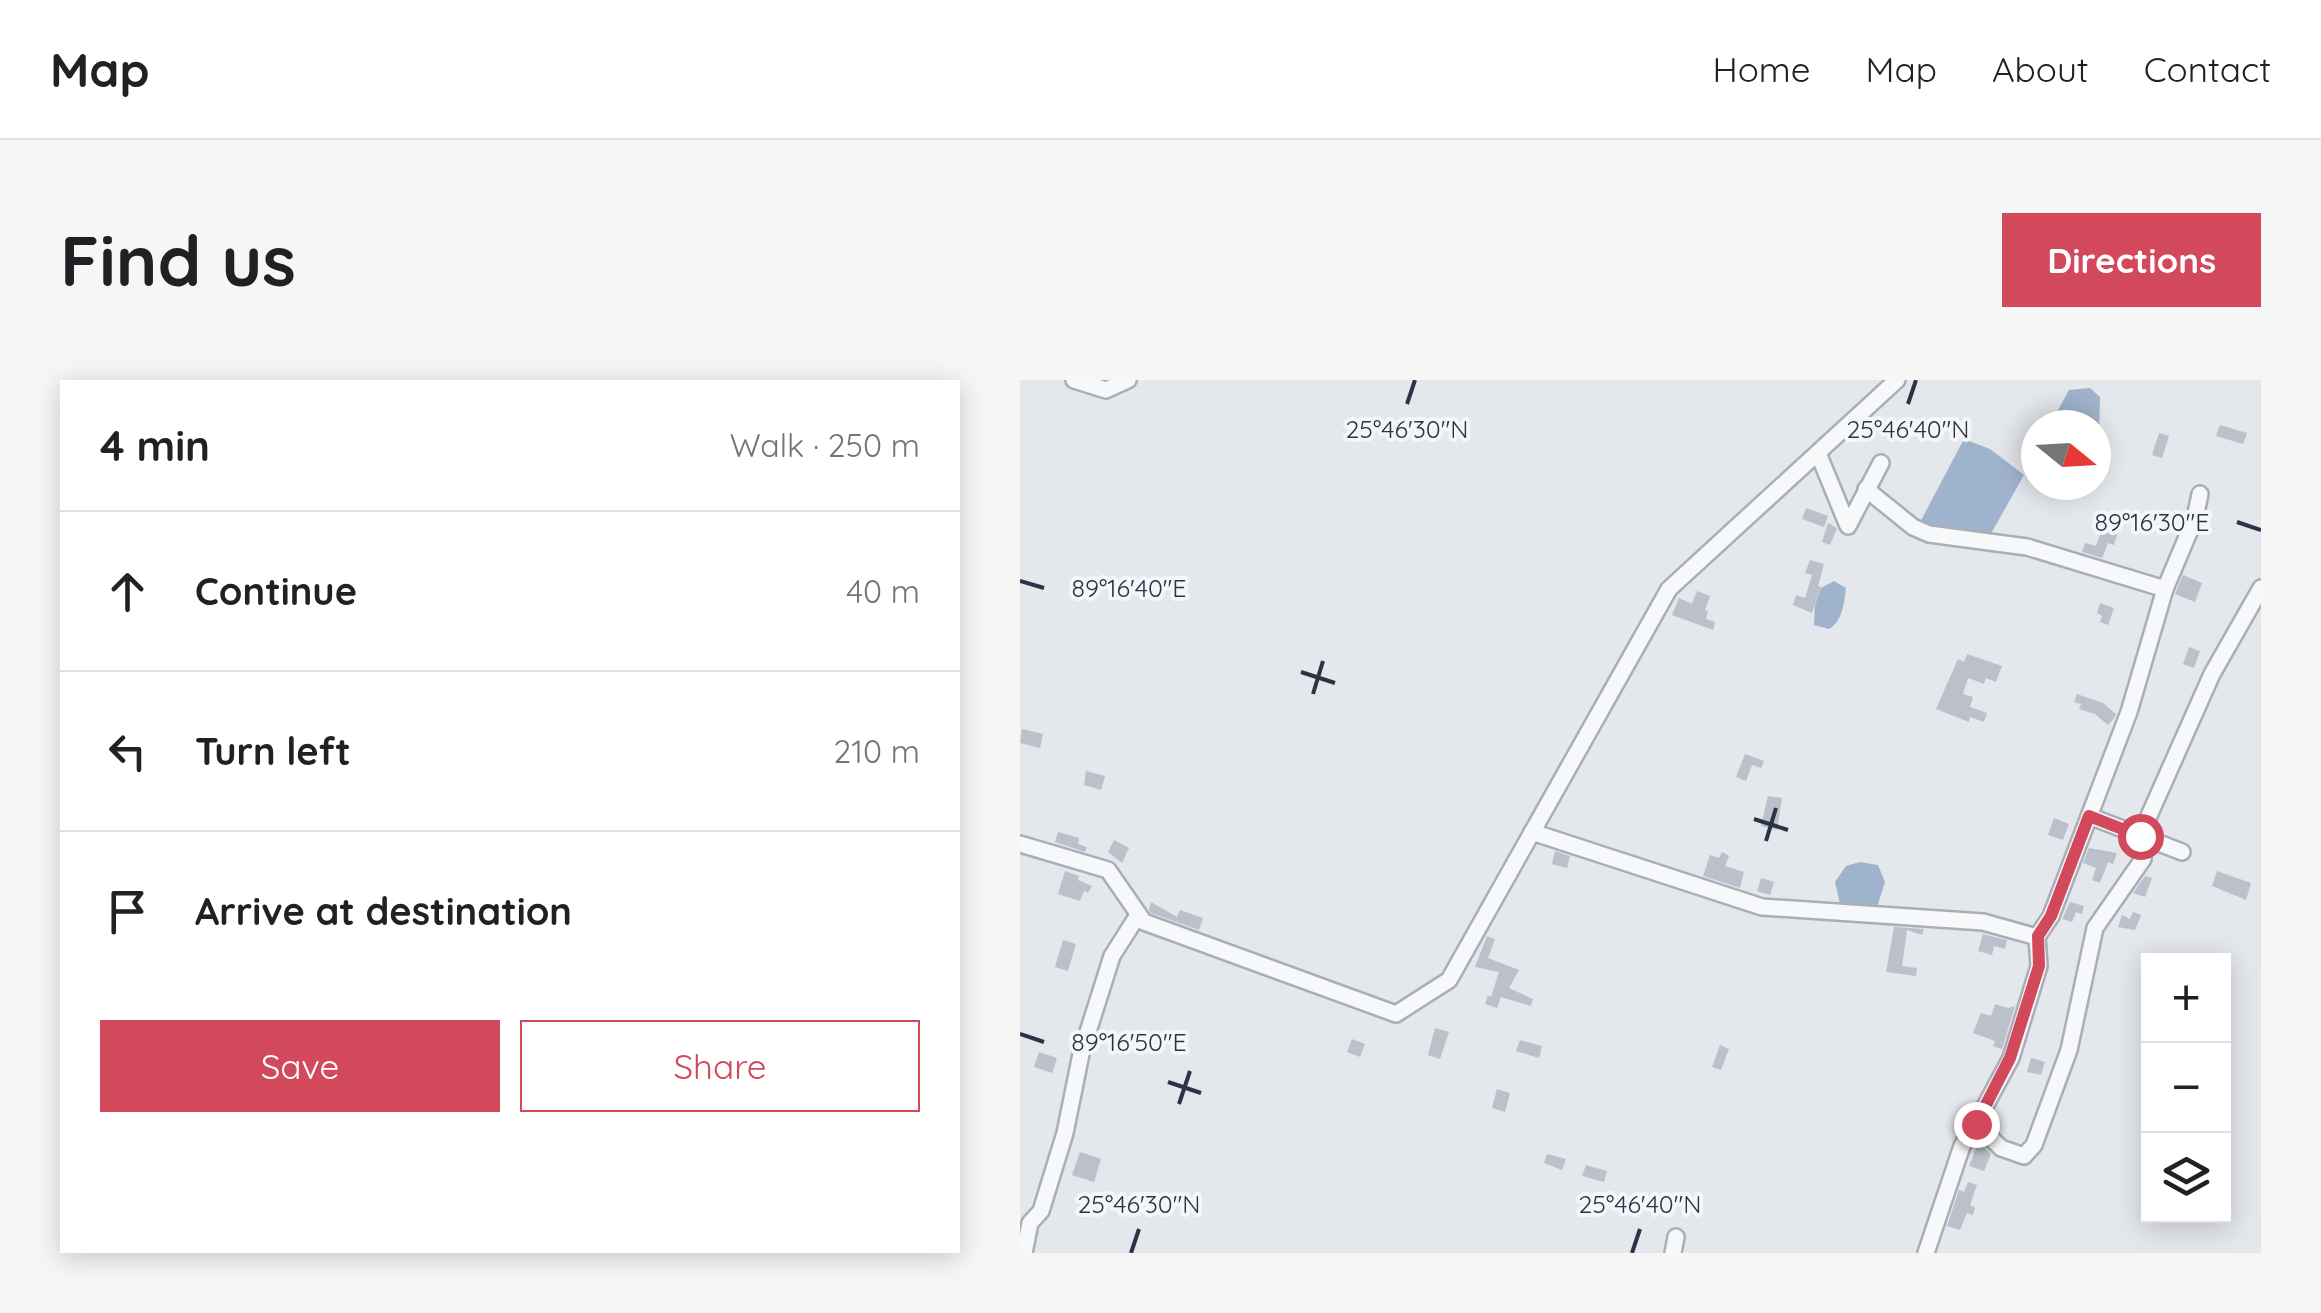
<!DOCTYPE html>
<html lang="en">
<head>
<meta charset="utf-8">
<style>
  :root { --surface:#fff; --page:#f6f6f6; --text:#202124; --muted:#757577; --line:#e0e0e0; --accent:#d1495b }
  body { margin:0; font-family:Quicksand,sans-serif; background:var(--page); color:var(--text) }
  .controls { position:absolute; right:30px; bottom:30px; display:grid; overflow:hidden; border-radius:0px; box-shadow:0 5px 25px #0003 }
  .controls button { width:90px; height:90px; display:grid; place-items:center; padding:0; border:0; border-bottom:2px solid var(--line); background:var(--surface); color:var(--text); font:50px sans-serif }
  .compass { position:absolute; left:1001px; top:30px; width:90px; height:90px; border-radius:50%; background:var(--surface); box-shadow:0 5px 25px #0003; rotate:108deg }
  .stop { position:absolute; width:30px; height:30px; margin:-22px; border:8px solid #d1495b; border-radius:50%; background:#fff }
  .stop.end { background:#d1495b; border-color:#fff; box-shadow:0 2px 10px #0008 }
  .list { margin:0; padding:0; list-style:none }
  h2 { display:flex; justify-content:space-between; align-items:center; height:130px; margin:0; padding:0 40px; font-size:42px }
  h2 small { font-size:32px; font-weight:400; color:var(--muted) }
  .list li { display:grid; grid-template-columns:65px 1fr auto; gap:30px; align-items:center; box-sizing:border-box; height:160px; padding:0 40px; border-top:2px solid var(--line) }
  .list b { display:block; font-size:38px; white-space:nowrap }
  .list em { font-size:32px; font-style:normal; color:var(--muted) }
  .actions { display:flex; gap:20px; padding:30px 40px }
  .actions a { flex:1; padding:22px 0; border:2px solid var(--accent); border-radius:0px; text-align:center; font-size:35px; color:var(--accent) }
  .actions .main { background:var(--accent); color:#fff }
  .icon { flex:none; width:55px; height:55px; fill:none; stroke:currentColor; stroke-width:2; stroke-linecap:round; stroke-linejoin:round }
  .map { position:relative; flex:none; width:1241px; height:873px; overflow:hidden; border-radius:0px }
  header { display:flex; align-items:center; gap:60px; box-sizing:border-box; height:140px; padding:0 50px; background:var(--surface); border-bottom:2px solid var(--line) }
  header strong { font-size:48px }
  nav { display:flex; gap:55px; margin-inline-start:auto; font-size:35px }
  .intro { display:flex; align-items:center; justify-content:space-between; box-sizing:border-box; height:240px; padding:0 60px }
  h1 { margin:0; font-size:70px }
  .button { padding:25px 45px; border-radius:0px; background:var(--accent); color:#fff; font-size:35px; font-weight:700 }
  main { display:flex; gap:60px; padding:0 60px }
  aside { flex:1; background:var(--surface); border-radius:0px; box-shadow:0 5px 25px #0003 }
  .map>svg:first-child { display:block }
  .water { fill:#9fb4cc }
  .building { fill:#bbc0ca }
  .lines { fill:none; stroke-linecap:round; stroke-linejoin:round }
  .minor-casing { stroke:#a9aeb7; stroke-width:20 }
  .minor { stroke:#f7f8fa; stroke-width:15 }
  .route { stroke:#d1495b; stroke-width:12 }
  .ticks { fill:none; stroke:#2b3445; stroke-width:4 }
  .ticks-label { font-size:25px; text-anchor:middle; fill:#2b3445; stroke:#f4f6f9; stroke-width:8; stroke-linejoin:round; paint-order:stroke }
</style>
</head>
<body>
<header>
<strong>Map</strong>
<nav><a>Home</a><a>Map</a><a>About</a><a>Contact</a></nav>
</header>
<div class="intro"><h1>Find us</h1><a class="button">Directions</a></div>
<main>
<aside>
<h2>4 min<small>Walk · 250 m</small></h2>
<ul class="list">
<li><svg class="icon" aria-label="ahead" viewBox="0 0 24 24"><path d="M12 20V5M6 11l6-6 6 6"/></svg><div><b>Continue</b></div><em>40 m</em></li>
<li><svg class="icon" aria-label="left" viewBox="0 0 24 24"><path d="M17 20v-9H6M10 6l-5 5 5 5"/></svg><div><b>Turn left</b></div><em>210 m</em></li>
<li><svg class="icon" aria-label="arrive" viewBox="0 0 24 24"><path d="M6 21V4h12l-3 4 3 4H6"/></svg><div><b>Arrive at destination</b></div></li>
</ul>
<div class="actions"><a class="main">Save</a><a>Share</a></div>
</aside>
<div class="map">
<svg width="1241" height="873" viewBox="0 0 1241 873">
  <rect width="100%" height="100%" fill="#e4e7ec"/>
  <g class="water">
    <path d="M1070,8L1080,17L1079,54L1076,55V45H1030L1049,10Z"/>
    <path d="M944,59L970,69L1004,95L968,159L898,146Z"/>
    <path d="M814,201L826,208C824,222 823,241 809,249L794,245L795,225L801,208Z"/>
    <path d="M840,482L858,485L865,502L856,530L837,532L820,524L815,502L826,486Z"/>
  </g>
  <g class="building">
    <path d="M1200,45L1227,53L1223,64L1196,56Z"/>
    <path d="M1139,53L1149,56L1142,78L1132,75Z"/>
    <path d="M786,128L808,136L804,147L782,139Z"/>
    <path d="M808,143L817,148L810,165L802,162Z"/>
    <path d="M1084,144L1099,148L1094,165L1088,163L1082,178L1062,172L1065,163L1076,166Z"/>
    <path d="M790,180L804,184L798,206L801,207L792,233L773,225L776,215L785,218L792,195L785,193Z"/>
    <path d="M1163,195L1182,203L1175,222L1155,214Z"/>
    <path d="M677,211L690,216L685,230L688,231L686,239L695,242L693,250L652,235L659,218L672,224Z"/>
    <path d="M1080,223L1094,228L1088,245L1080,242L1082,236L1077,233Z"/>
    <path d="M1169,267L1180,271L1174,288L1163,284Z"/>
    <path d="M947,274L982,286L976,302L966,298L964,304L948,298L943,314L953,317L950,327L967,333L964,342L950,337L949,342L916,329L938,279L944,282Z"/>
    <path d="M1057,314L1083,323L1096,334L1095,337L1088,345L1075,334L1059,329L1061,324L1054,322Z"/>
    <path d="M2,349L23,354L20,368L0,363Z"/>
    <path d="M725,374L744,381L741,388L732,385L726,401L716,397Z"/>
    <path d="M66,391L85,396L81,410L64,405Z"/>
    <path d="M748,416L762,418L757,450L741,446Z"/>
    <path d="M1034,438L1049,444L1043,460L1028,455Z"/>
    <path d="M38,452L59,458L58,464L67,467L65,472L35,462Z"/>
    <path d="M94,460L109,468L102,483L88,472Z"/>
    <path d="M1069,468L1097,473L1093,484L1088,482L1080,503L1072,500L1076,488L1063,483Z"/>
    <path d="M535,471L550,476L547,488L532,484Z"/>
    <path d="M702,472L709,476L705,486L724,492L720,508L683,496L690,475L699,478Z"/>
    <path d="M45,491L59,496L58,500L72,506L68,513L64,511L60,521L38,514Z"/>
    <path d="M1197,491L1231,503L1226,520L1192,506Z"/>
    <path d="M1125,496L1132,498L1125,517L1113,513Z"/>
    <path d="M741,498L754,502L750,515L737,511Z"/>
    <path d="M131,522L157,537L160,530L183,538L179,550L131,533L129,529Z"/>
    <path d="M1050,522L1064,526L1062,534L1056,532L1052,542L1042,539Z"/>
    <path d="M1113,532L1121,535L1115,550L1098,547L1102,535L1110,539Z"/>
    <path d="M874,547L904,549L902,555L887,550L882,586L897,588L896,596L866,592Z"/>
    <path d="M963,554L987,560L985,569L974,566L972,575L958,571Z"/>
    <path d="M467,556L475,559L468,578L499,590L489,608L513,619L511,626L481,617L477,628L465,624L468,615L471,617L479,592L455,587Z"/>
    <path d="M43,560L56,564L48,591L35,587Z"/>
    <path d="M975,624L988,628L995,626L982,669L973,666L975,661L953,653L961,633L971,636Z"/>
    <path d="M415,648L429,652L420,679L408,675Z"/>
    <path d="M332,659L345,664L340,677L327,672Z"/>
    <path d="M500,660L522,666L519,678L496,671Z"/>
    <path d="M700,665L709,669L701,690L692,687Z"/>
    <path d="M19,672L37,678L32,693L14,687Z"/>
    <path d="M1011,678L1025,682L1021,695L1007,692Z"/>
    <path d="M477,709L490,713L485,732L472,728Z"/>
    <path d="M959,762L971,774L964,791L949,786Z"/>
    <path d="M60,772L81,779L74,802L52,795Z"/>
    <path d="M527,774L546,779L542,790L524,783Z"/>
    <path d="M566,785L587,791L584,802L562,796Z"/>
    <path d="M948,802L957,805L950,825L955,828L953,835L947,833L940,850L927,846L939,810L944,812Z"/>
  </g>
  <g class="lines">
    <g class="minor-casing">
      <g id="minor">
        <path d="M54,0L86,10L108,0"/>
        <path d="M798,73L828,146L861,83"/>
        <path d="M846,109L893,147L909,154L1007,167L1145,209"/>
        <path d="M1069,436L1162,472"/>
        <path d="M512,452L742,527L963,542L1017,557"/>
        <path d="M0,464L88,490L124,542L376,634L429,600L649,209L877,0"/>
        <path d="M956,743L991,678L1019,586L1017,557L1031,536L1109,332L1145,209L1175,138L1180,114"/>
        <path d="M4,873L10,843L21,831L45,753L61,674L92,576L118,535"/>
        <path d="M653,873L656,857"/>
        <path d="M906,873L942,766L956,743L981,768L1004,776L1014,765L1049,670L1075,548L1123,479L1120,456L1192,294L1241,208"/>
      </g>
    </g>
    <use href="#minor" class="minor"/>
  </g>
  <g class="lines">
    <path class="route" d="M956,744L990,678L1019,586L1018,556L1031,536L1069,436L1120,456"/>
  </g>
  <path class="ticks" d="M387,24L395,0M888,24L896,0M1217,142L1241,150M0,201L24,208M281,292L315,303M293,314L303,281M734,439L768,450M746,461L756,428M0,654L24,662M148,702L181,713M159,724L170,691M111,873L119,849M612,873L620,849"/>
  <g class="ticks-label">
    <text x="387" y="58">25°46'30"N</text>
    <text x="888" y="58">25°46'40"N</text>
    <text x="1132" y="151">89°16'30"E</text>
    <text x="109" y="217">89°16'40"E</text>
    <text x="109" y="671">89°16'50"E</text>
    <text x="119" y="833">25°46'30"N</text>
    <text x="620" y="833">25°46'40"N</text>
  </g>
</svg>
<div class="controls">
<button>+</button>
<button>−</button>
<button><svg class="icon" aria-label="layers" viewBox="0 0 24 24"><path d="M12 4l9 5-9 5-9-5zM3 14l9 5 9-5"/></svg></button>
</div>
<svg class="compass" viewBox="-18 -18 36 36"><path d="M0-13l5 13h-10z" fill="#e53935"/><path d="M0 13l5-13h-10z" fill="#757577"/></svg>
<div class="stop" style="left:1120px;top:456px"></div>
<div class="stop end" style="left:956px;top:744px"></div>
</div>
</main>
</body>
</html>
